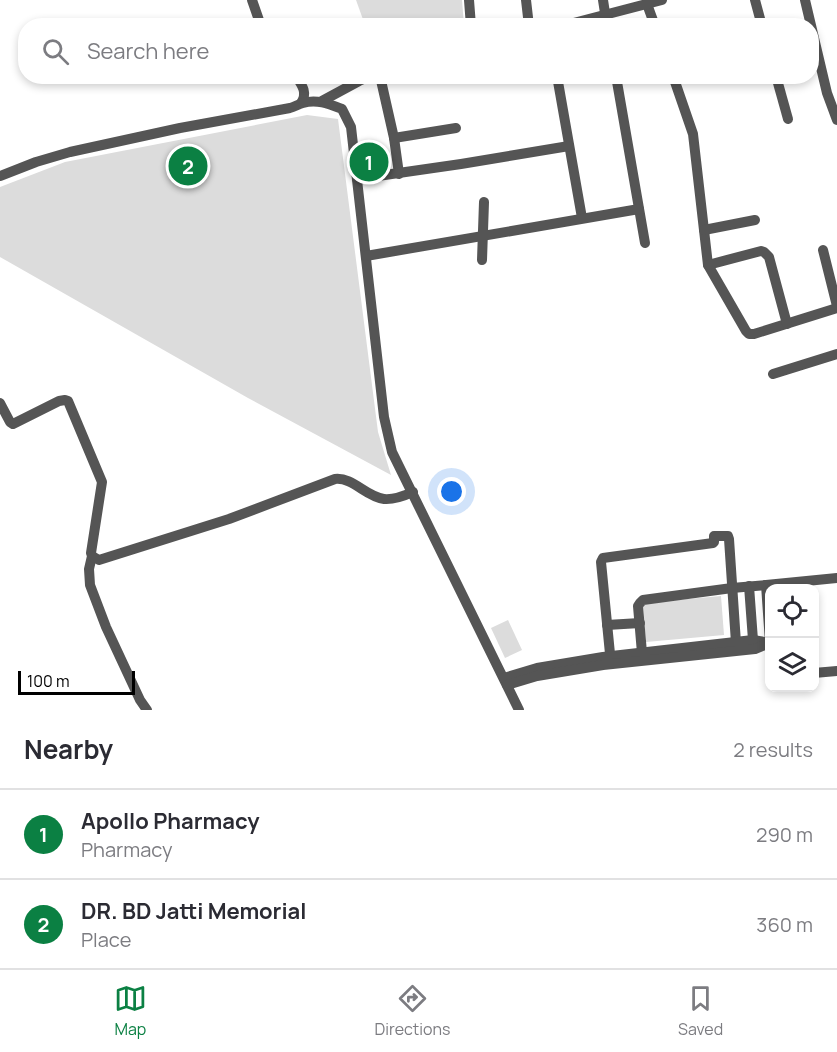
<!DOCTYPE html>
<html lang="en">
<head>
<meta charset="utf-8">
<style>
  :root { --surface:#fff; --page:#f2f2f3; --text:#2b2b33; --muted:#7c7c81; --line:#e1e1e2; --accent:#0b8043 }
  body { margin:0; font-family:Manrope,sans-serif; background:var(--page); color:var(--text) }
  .controls { position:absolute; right:18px; bottom:18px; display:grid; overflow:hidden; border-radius:12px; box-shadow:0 3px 9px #0003 }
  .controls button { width:54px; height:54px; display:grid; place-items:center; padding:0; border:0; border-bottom:2px solid var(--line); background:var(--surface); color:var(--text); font:30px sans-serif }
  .scale { position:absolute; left:18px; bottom:15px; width:117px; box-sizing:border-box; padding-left:6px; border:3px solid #000; border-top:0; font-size:16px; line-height:21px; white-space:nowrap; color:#000; -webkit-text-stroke:4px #fff; paint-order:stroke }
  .you { position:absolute; left:452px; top:492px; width:21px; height:21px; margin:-15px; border:4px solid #fff; border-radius:50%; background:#1a73e8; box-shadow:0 0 0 9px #1a73e833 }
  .badge { display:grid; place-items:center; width:39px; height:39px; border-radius:50%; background:var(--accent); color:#fff; font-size:20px; font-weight:700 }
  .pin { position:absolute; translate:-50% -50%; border:3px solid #fff; box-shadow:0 2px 6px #0006 }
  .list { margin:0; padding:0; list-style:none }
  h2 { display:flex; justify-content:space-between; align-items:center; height:78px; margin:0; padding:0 24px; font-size:26px }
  h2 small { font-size:20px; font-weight:400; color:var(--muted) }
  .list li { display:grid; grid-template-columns:39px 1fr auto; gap:18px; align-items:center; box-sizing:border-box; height:90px; padding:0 24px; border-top:2px solid var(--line) }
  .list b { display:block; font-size:22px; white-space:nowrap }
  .list p { margin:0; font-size:20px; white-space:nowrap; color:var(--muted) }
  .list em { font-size:20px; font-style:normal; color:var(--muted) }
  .icon { flex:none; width:33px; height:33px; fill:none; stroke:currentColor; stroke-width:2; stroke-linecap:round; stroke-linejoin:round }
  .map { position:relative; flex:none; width:837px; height:710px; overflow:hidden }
  .search { position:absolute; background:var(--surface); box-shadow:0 3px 9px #0003; left:18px; right:18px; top:18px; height:66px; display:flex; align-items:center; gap:15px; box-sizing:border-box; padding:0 21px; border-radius:24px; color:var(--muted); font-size:22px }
  .sheet { height:258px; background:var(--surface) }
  nav { display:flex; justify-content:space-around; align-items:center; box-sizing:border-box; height:84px; border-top:2px solid var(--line); background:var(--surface); font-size:16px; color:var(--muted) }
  nav a { display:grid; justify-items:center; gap:3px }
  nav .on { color:var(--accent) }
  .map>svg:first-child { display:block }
  .green { fill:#dcdcdc }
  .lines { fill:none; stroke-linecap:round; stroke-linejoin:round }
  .minor { stroke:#555; stroke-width:10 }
</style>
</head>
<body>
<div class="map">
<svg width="837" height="710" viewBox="0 0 837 710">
  <rect width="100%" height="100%" fill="#fff"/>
  <g class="green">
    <path d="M356,0H462L464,25H365Z"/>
    <path d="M307,115L338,119L378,432L391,475L248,398L0,257V187L65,162Z"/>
    <path d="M721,596L724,635L646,642L643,603Z"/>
    <path d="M508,620L522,650L505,658L491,628Z"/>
  </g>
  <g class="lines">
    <g class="minor">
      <path d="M252,0L261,26"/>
      <path d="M469,0L471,26"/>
      <path d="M526,0L529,26"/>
      <path d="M603,0L607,26"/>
      <path d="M755,0L762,26"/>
      <path d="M805,0L827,93L837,120"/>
      <path d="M647,4L655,26"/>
      <path d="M562,26L662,0"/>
      <path d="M296,76C302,85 308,93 301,103"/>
      <path d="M380,76L394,138L399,174"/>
      <path d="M557,76L582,218"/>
      <path d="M616,76L645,243"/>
      <path d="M673,76L693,134L708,265L746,331L749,334H754L837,308"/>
      <path d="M776,76L788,119"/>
      <path d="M322,101L359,81L370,76"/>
      <path d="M394,138L456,128"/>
      <path d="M0,176L36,162L70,152L180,128L290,108C294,107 299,104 303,103C317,99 329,104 342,109L351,127L384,417L392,452L519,710"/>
      <path d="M357,179L461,164L569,146"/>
      <path d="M704,230L755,220"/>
      <path d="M823,250L837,306"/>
      <path d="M366,256L639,209"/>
      <path d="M482,260L484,202"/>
      <path d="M708,265L761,251L764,252L769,257L787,324"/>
      <path d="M773,374L837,354"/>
      <path d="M0,403L10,422L13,424L59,401L65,400L68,401L102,482L91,553L92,556L89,569L90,585L106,627L140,700L147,710"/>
      <path d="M92,556L99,560L229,519L335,479C353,477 366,497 384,499C394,500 404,496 413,492"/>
      <path d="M749,586L753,640"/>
      <path d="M607,625L640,623"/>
      <path d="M770,642L766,585L837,578"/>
      <path d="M642,653L638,606L640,603L643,600L732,588L766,585"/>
      <path d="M611,664L601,562L603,558L713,543L714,542V536H728L729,539L736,643"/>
      <path d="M814,673L837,671"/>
      <path d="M504,678L537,668L603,657L753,640L770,643"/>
      <path d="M507,685L537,676L603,665L755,649L770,643"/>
    </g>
  </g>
</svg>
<div class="controls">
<button><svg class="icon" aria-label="locate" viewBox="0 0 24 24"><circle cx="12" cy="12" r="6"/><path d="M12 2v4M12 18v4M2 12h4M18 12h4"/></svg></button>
<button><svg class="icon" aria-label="layers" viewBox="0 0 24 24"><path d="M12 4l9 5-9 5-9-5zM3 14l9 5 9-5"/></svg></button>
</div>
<div class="scale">100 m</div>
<div class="you"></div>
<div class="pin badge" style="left:369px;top:162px">1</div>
<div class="pin badge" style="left:188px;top:166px">2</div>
<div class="search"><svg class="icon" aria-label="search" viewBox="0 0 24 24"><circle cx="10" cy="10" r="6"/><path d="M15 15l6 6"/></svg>Search here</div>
</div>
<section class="sheet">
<h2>Nearby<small>2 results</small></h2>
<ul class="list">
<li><span class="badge">1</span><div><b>Apollo Pharmacy</b><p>Pharmacy</p></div><em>290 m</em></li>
<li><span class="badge">2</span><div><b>DR. BD Jatti Memorial</b><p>Place</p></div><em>360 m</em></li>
</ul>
</section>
<nav>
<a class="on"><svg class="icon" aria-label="map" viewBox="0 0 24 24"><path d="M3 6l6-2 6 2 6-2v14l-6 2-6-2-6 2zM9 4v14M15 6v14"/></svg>Map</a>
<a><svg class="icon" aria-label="directions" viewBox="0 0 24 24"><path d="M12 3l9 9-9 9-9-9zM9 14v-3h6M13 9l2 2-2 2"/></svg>Directions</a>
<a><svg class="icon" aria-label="saved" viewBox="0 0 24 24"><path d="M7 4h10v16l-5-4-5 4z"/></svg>Saved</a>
</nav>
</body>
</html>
